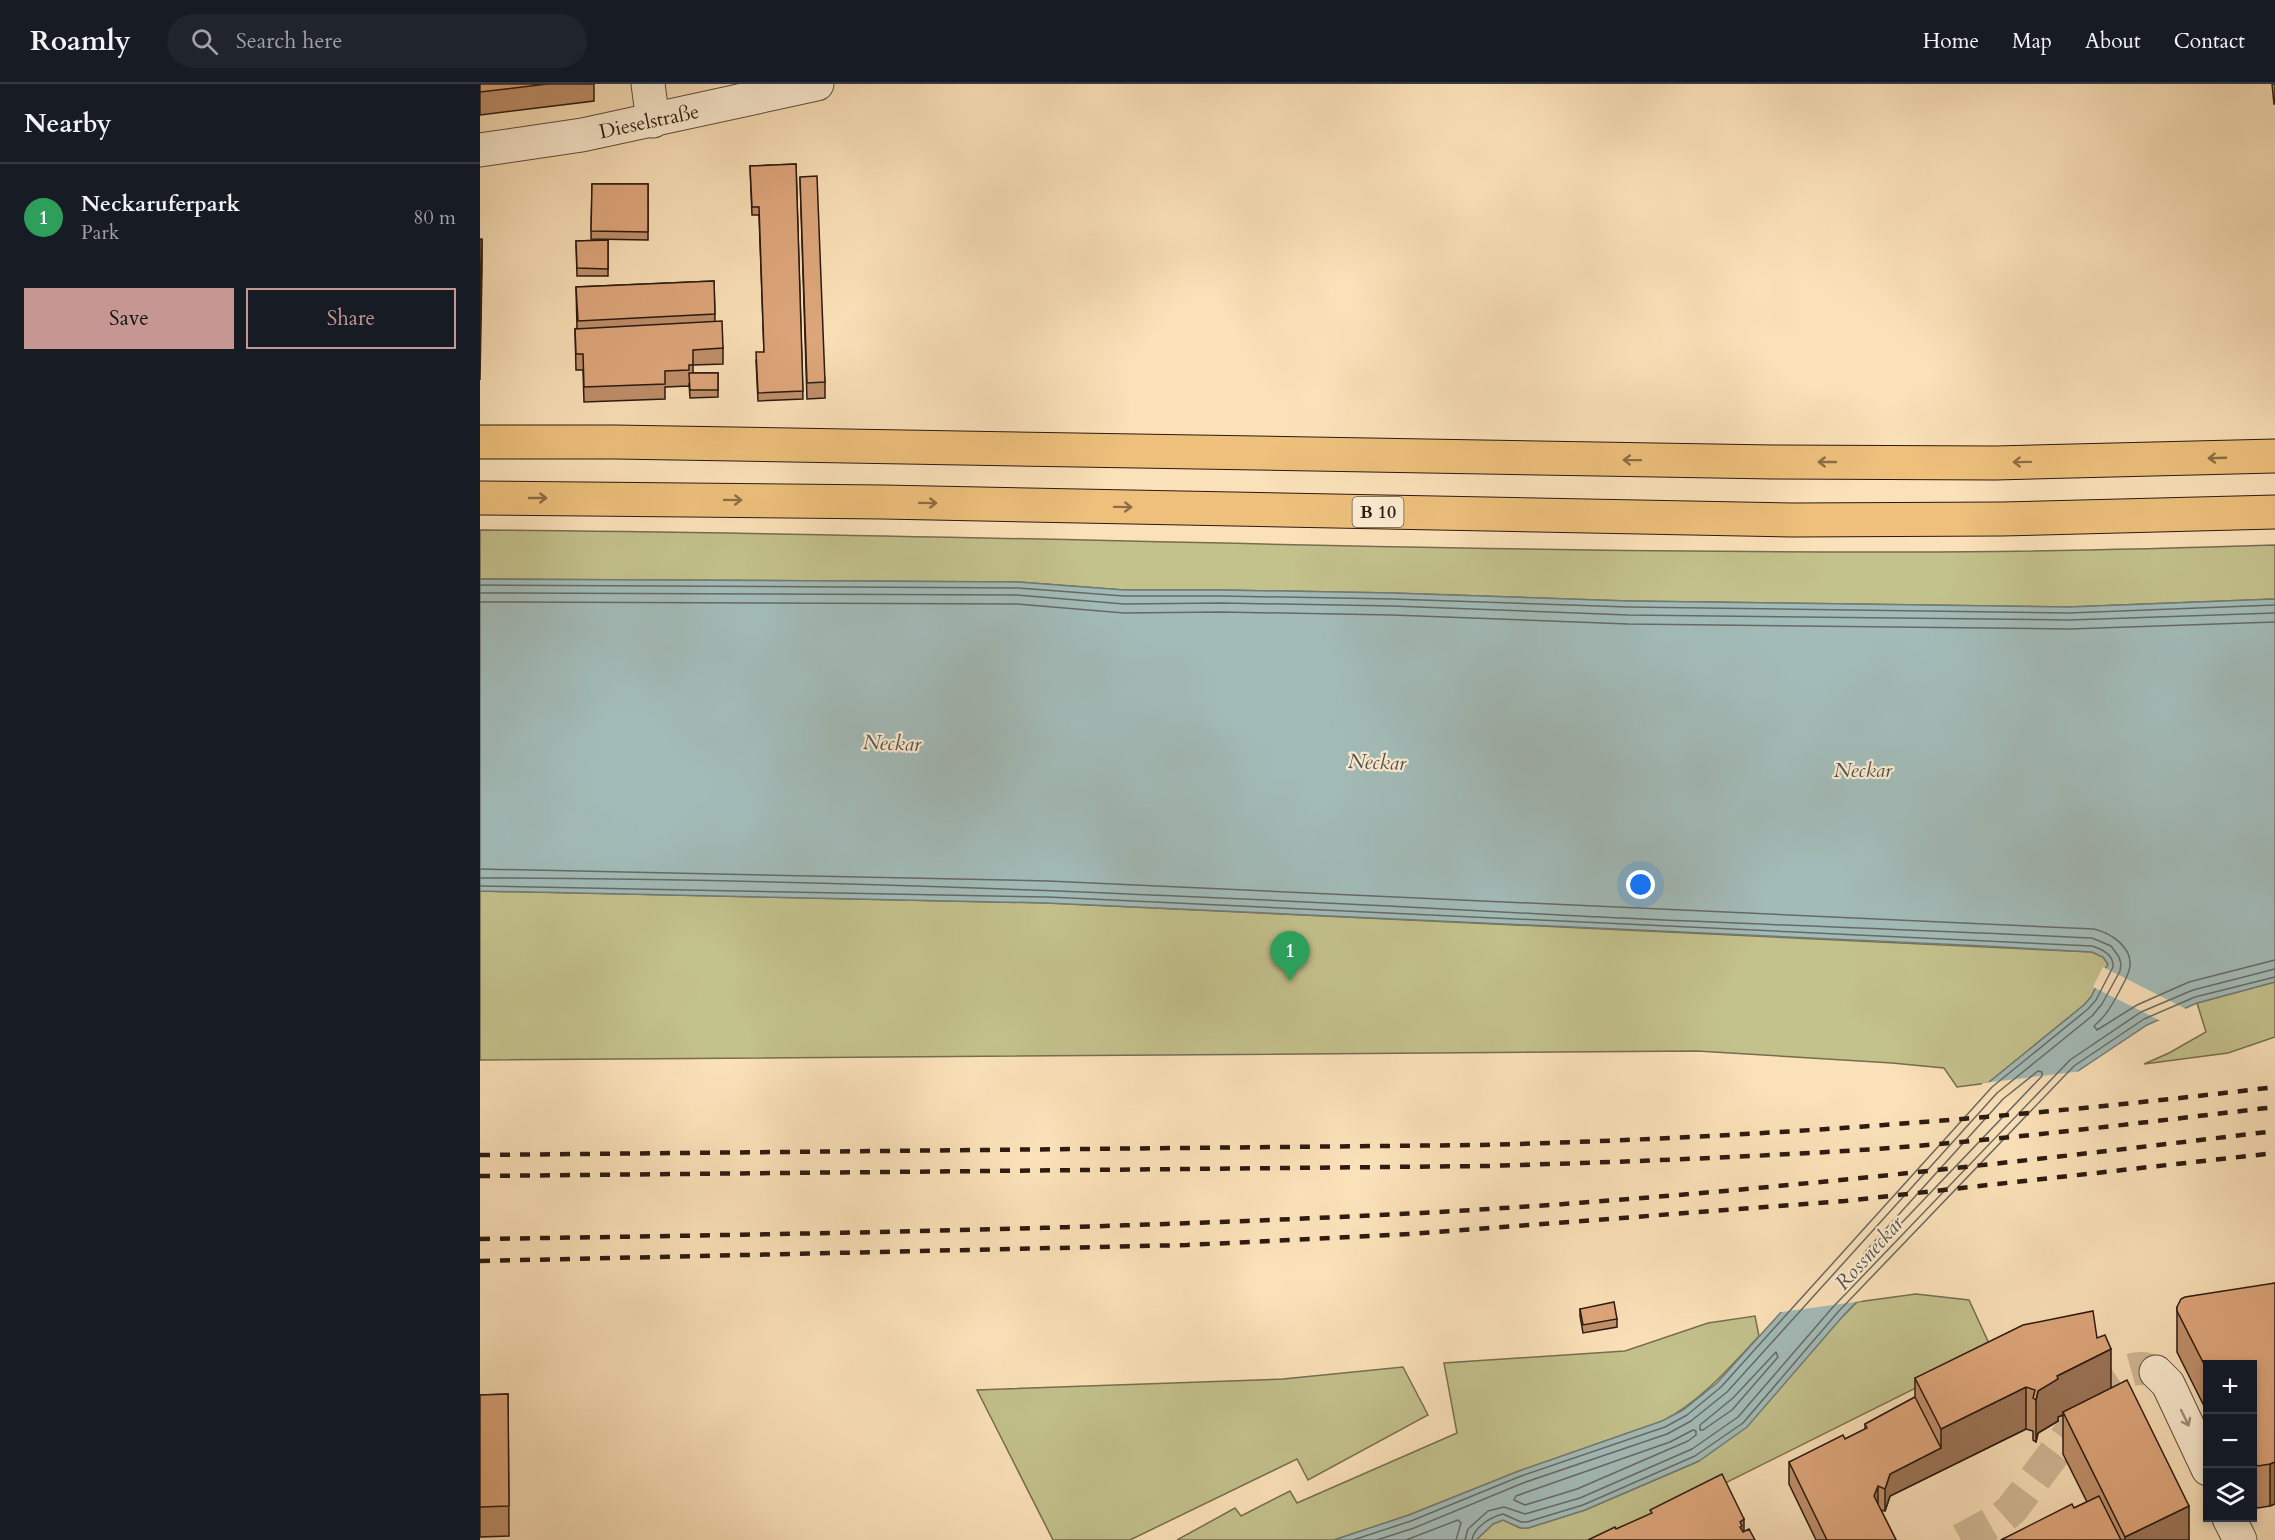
<!DOCTYPE html>
<html lang="en">
<head>
<meta charset="utf-8">
<style>
  :root { --surface:#171b24; --page:#20242c; --text:#f1f3f6; --muted:#9ea1a6; --line:#363941; --accent:#c59692 }
  body { margin:0; font-family:Cardo,serif; background:var(--page); color:var(--text) }
  .controls { position:absolute; right:18px; bottom:18px; display:grid; overflow:hidden; border-radius:0px; box-shadow:0 3px 9px #0003 }
  .controls button { width:54px; height:54px; display:grid; place-items:center; padding:0; border:0; border-bottom:2px solid var(--line); background:var(--surface); color:var(--text); font:30px sans-serif }
  .you { position:absolute; left:1161px; top:801px; width:21px; height:21px; margin:-15px; border:4px solid #fff; border-radius:50%; background:#1a73e8; box-shadow:0 0 0 9px #1a73e833 }
  .badge { display:grid; place-items:center; width:39px; height:39px; border-radius:50%; background:var(--accent); color:#fff; font-size:20px; font-weight:700 }
  .pin { position:absolute; translate:-50% -50px; filter:drop-shadow(0 2px 3px #0008) }
  .pin::after { content:''; position:absolute; top:32px; width:21px; height:18px; background:inherit; clip-path:polygon(0 0,100% 0,50% 100%) }
  .list { margin:0; padding:0; list-style:none }
  h2 { display:flex; justify-content:space-between; align-items:center; height:78px; margin:0; padding:0 24px; font-size:26px }
  h2 small { font-size:20px; font-weight:400; color:var(--muted) }
  .list li { display:grid; grid-template-columns:39px 1fr auto; gap:18px; align-items:center; box-sizing:border-box; height:108px; padding:0 24px; border-top:2px solid var(--line) }
  .list b { display:block; font-size:22px; white-space:nowrap }
  .list p { margin:0; font-size:20px; white-space:nowrap; color:var(--muted) }
  .list em { font-size:20px; font-style:normal; color:var(--muted) }
  .actions { display:flex; gap:12px; padding:18px 24px }
  .actions a { flex:1; padding:14px 0; border:2px solid var(--accent); border-radius:0px; text-align:center; font-size:21px; color:var(--accent) }
  .actions .main { background:var(--accent); color:#111 }
  .icon { flex:none; width:33px; height:33px; fill:none; stroke:currentColor; stroke-width:2; stroke-linecap:round; stroke-linejoin:round }
  .map { position:relative; flex:none; width:1795px; height:1456px; overflow:hidden }
  header { display:flex; align-items:center; gap:36px; box-sizing:border-box; height:84px; padding:0 30px; background:var(--surface); border-bottom:2px solid var(--line) }
  header strong { font-size:28px }
  nav { display:flex; gap:33px; margin-inline-start:auto; font-size:21px }
  .search { width:420px; height:54px; background:var(--page); display:flex; align-items:center; gap:15px; box-sizing:border-box; padding:0 21px; border-radius:33px; color:var(--muted); font-size:22px }
  main { display:flex }
  aside { flex:1; background:var(--surface) }
  .map>svg:first-child { display:block }
  .green { fill:#c3c18c; stroke:#776e4e; stroke-width:1.5 }
  .water { fill:#a2bbb8; stroke:#727b75; stroke-width:1.5 }
  .pier { fill:#fbe1b9 }
  .lines { fill:none; stroke-linecap:round; stroke-linejoin:round }
  .shore { stroke:#666a64; stroke-width:1.5 }
  .minor-tunnel { stroke:#d1b997; stroke-width:33; stroke-dasharray:33 16; stroke-linecap:butt }
  .minor-casing { stroke:#5f4c3b; stroke-width:35 }
  .highway-casing { stroke:#2b1a11; stroke-width:35 }
  .minor { stroke:#fcecd2; stroke-width:33 }
  .highway { stroke:#eec07c; stroke-width:33 }
  .rail { stroke:#2b1a11; stroke-width:4.5; stroke-dasharray:10 10; stroke-linecap:butt }
  .wall { fill:#c0906b; stroke:#2b1a11; stroke-width:1.5 }
  .shaded-wall { fill:#9c7557; stroke:#2b1a11; stroke-width:1.5 }
  .building { fill:#dfa77c; stroke:#2b1a11; stroke-width:1.5 }
  .oneway { stroke:#8c6d46 }
  .oneway2 { stroke:#9e8e7b }
  .labels { text-anchor:middle; stroke-width:4.5; stroke-linejoin:round; paint-order:stroke }
  .shield { fill:#fcecd2; stroke:#6a594b; stroke-width:1.5 }
  .shield-label { font-size:18px; font-weight:bold; fill:#2b1a11 }
  .street-label { font-size:20px; fill:#2b1a11; stroke:#fcecd2 }
  .water-label { font-size:21px; font-style:italic; fill:#55524b; stroke:#fcecd2 }
</style>
</head>
<body>
<header>
<strong>Roamly</strong>
<div class="search"><svg class="icon" aria-label="search" viewBox="0 0 24 24"><circle cx="10" cy="10" r="6"/><path d="M15 15l6 6"/></svg>Search here</div>
<nav><a>Home</a><a>Map</a><a>About</a><a>Contact</a></nav>
</header>
<main>
<aside>
<h2>Nearby<small></small></h2>
<ul class="list">
<li><span class="badge" style="background:#2e9e5b">1</span><div><b>Neckaruferpark</b><p>Park</p></div><em>80 m</em></li>
</ul>
<div class="actions"><a class="main">Save</a><a>Share</a></div>
</aside>
<div class="map">
<svg width="1795" height="1456" viewBox="0 0 1795 1456">
  <rect width="100%" height="100%" fill="#fbe1b9"/>
  <filter id="stains"><feTurbulence type="fractalNoise" baseFrequency=".00333" numOctaves="4"/><feColorMatrix values="0 0 0 0 .2 0 0 0 0 .09 0 0 0 0 .02 0 0 0 .5 -.17"/></filter>
  <radialGradient id="worn" r=".72"><stop offset=".6" stop-color="#630" stop-opacity="0"/><stop offset="1" stop-color="#630" stop-opacity=".3"/></radialGradient>
  <g class="green">
    <path d="M0,446C475,449 950,469 1425,468C1549,468 1672,465 1795,461V515L1589,523L1148,517L912,509L742,506H644L538,498L0,495Z"/>
    <path d="M0,807L567,819L1612,868L1623,873L1628,880L1611,913L1604,921L1508,999L1477,1003L1464,984L1412,979L1217,967L0,976Z"/>
    <path d="M1795,898V953L1748,969L1664,980L1689,969L1726,948L1717,919Z"/>
    <path d="M1436,1210L1489,1216L1512,1266L1131,1456H996L1013,1440L1023,1436L1040,1444H1048L1105,1426L1219,1377L1377,1218Z"/>
    <path d="M1275,1232L1279,1252C1249,1284 1222,1316 1183,1337L1039,1387L929,1431L854,1456H697L755,1424L761,1432L810,1407L817,1419L977,1349L964,1279L1145,1267L1228,1239Z"/>
    <path d="M923,1283L948,1331L828,1396L817,1375L650,1456H573L497,1306L803,1295Z"/>
  </g>
  <path class="water" d="M0,495L538,498L644,506H742L912,509L1148,517L1589,523L1795,515V898L1717,919L1667,941L1598,987L1363,1232L1267,1343L1219,1377L1105,1426L1048,1444H1041L1023,1436L1013,1440L996,1456H854L929,1431L1039,1387L1182,1337L1203,1326L1237,1299L1508,999L1604,921L1611,913L1628,880L1623,873L1612,868L1505,862L567,819L0,807Z"/>
  <g class="pier">
    <path d="M1623,883L1708,926L1681,937L1613,903Z"/>
    <path d="M1603,987L1382,1217L1295,1229L1503,999Z"/>
  </g>
  <g class="lines">
    <g class="shore">
      <path d="M0,501L538,504L644,512H742L912,515L1148,523L1589,529L1795,521"/>
      <path d="M0,509L537,511L644,520L742,519L912,522L1148,531L1589,536L1795,529"/>
      <path d="M0,518L537,520L644,529L742,528L912,531L1148,540L1589,545L1795,538"/>
      <path d="M0,785L568,797L1614,845C1631,849 1652,863 1650,882C1649,891 1643,900 1639,908C1632,921 1626,932 1614,942L1617,946L1657,921L1709,898L1795,876"/>
      <path d="M0,794C354,795 708,811 1061,830C1245,840 1429,845 1612,854L1631,862L1639,873L1641,880L1640,887L1622,920L1612,932L1517,1009L1247,1308L1211,1337L1187,1350L1043,1399L934,1444L897,1456"/>
      <path d="M0,802L568,813L1612,862C1622,865 1634,871 1633,883L1616,916L1608,925L1512,1003L1241,1303L1207,1331L1185,1343L1041,1392L931,1437L873,1456"/>
      <path d="M1558,987L1562,988V992L1389,1173H1384V1169L1523,1015Z"/>
      <path d="M1296,1268L1298,1273L1252,1326L1223,1346H1220V1341L1253,1314Z"/>
      <path d="M1213,1346L1216,1347V1351L1208,1357L1097,1405L1045,1421L1034,1416L1036,1412L1047,1408L1190,1358Z"/>
      <path d="M926,1456L978,1436L981,1439L976,1456"/>
      <path d="M985,1456L988,1445L1008,1427L1024,1423L1045,1430L1100,1414L1212,1365L1258,1333L1353,1223L1590,976L1661,928L1713,906L1795,885"/>
      <path d="M992,1456C994,1443 1011,1433 1023,1430L1041,1438H1047L1103,1421L1215,1372L1263,1339L1358,1228L1594,982L1664,935L1715,913L1795,893"/>
    </g>
    <path class="minor-tunnel" d="M1481,1456L1523,1433L1532,1425L1625,1302C1640,1289 1655,1279 1676,1288"/>
    <g class="minor-casing">
      <g id="minor">
        <path d="M168,0L173,37"/>
        <path d="M0,66L102,51L337,0"/>
        <path d="M1676,1288L1688,1300L1728,1385"/>
        <path d="M1749,1434L1760,1456"/>
      </g>
    </g>
    <g class="highway-casing">
      <g id="highway">
        <path d="M0,358H135L1293,378L1516,379L1795,372"/>
        <path d="M0,414L403,418L1313,436L1522,435L1795,428"/>
      </g>
    </g>
    <use href="#minor" class="minor"/>
    <use href="#highway" class="highway"/>
    <g class="rail">
      <path d="M0,1071L1001,1061C1267,1054 1531,1035 1795,1003"/>
      <path d="M0,1092L1007,1082C1142,1078 1277,1073 1411,1064C1539,1054 1667,1038 1795,1023"/>
      <path d="M0,1155C325,1150 651,1145 976,1127C1250,1111 1523,1080 1795,1047"/>
      <path d="M0,1177L707,1161L930,1150L1365,1117L1795,1069"/>
    </g>
  </g>
  <g class="wall">
    <path d="M0,0H114V17L0,31Z"/>
    <path d="M1792,0H1795V20H1794Z"/>
    <path d="M316,80L323,315L278,317L276,276L284,268L279,131H272L270,82Z"/>
    <path d="M320,93L345,298V314L327,315Z"/>
    <path d="M112,100H168V156L111,155Z"/>
    <path d="M128,156V192H97L96,157Z"/>
    <path d="M234,197L235,237L243,264V280L213,281V289H238V313L210,314L209,299V302L185,303V315L104,318L103,286H96L95,245L97,244L96,203Z"/>
    <path d="M1795,1199V1420L1790,1422L1778,1424L1773,1420V1281H1728V1330L1697,1268V1223Z"/>
    <path d="M1100,1225L1137,1235V1243L1103,1249L1100,1232Z"/>
    <path d="M1617,1254L1631,1304L1709,1456H1521L1594,1424L1607,1418L1583,1370V1331L1578,1333V1337L1558,1349L1556,1358L1553,1356V1347L1546,1345L1410,1412L1405,1427L1401,1426L1416,1456H1336L1309,1400V1378L1365,1355L1385,1345V1340L1435,1313V1294Z"/>
    <path d="M28,1310L29,1452L0,1453V1311Z"/>
  </g>
  <g class="shaded-wall">
    <path d="M2,155V184L0,296V266Z"/>
    <path d="M1631,1265V1307L1583,1328V1331L1578,1333V1337L1558,1349L1556,1358V1316L1558,1307L1577,1292Z"/>
    <path d="M1546,1303V1345L1410,1412L1405,1427V1405L1410,1390L1461,1364V1345Z"/>
    <path d="M1795,1378V1420L1790,1422V1380Z"/>
    <path d="M1398,1402V1425L1394,1412Z"/>
    <path d="M1709,1422V1456H1645V1453Z"/>
    <path d="M1264,1435V1456H1260V1438Z"/>
  </g>
  <g class="building">
    <path d="M0,0H67L0,8Z"/>
    <path d="M316,80L323,307L278,309L276,268H284L279,123H272L270,82Z"/>
    <path d="M337,92L345,298L327,299L320,93Z"/>
    <path d="M112,100H168V148L111,147Z"/>
    <path d="M0,155H2L0,266Z"/>
    <path d="M128,156V185L97,184L96,157Z"/>
    <path d="M234,197L235,230L98,237L96,203Z"/>
    <path d="M242,237L243,264L213,266V281H209V286L185,287V300L104,303L103,270H96L95,245Z"/>
    <path d="M209,289H238V306H210Z"/>
    <path d="M1795,1199V1378L1790,1380L1778,1382L1773,1378V1281H1728V1288L1697,1227V1223L1701,1215L1705,1213Z"/>
    <path d="M1134,1218L1137,1235L1103,1241L1100,1225Z"/>
    <path d="M1613,1227L1617,1254L1625,1251L1631,1265L1577,1292L1578,1295L1558,1307L1556,1316L1553,1314L1555,1306L1546,1303L1461,1345L1435,1294L1543,1241Z"/>
    <path d="M1647,1296L1709,1422L1645,1453L1583,1328Z"/>
    <path d="M28,1310L29,1422L0,1423V1311Z"/>
    <path d="M1435,1313L1461,1364L1410,1390L1405,1405L1398,1402L1394,1412L1416,1456H1347L1309,1378L1363,1351L1365,1355L1387,1344L1385,1340Z"/>
    <path d="M1242,1390L1264,1435L1260,1438L1262,1442L1260,1443L1263,1448L1269,1445L1275,1456H1108L1135,1443L1136,1445L1172,1429L1170,1426Z"/>
    <path d="M1619,1412L1641,1456H1521L1592,1420L1594,1424Z"/>
  </g>
  <defs><path id="oneway-shaft" d="M-6 0H5M1.5-3L5.5 0L1.5 3" fill="none" stroke-width="1.6" stroke-linecap="round" stroke-linejoin="round" transform="scale(1.5)"/></defs>
  <g class="oneway">
    <use href="#oneway-shaft" transform="translate(1737 374) rotate(178)"/>
    <use href="#oneway-shaft" transform="translate(1152 376) rotate(-179)"/>
    <use href="#oneway-shaft" transform="translate(1347 378) rotate(-180)"/>
    <use href="#oneway-shaft" transform="translate(1542 378) rotate(179)"/>
    <use href="#oneway-shaft" transform="translate(58 414)"/>
    <use href="#oneway-shaft" transform="translate(253 416) rotate(1)"/>
    <use href="#oneway-shaft" transform="translate(448 419) rotate(1)"/>
    <use href="#oneway-shaft" transform="translate(643 423) rotate(1)"/>
  </g>
  <use class="oneway2" href="#oneway-shaft" transform="translate(1705 1334) rotate(64)"/>
  <g class="labels">
    <rect class="shield" x="872.5" y="413" width="51" height="30" rx="4.5"/>
    <g class="shield-label">
      <text x="898" y="434">B 10</text>
    </g>
    <g class="street-label">
      <text transform="translate(169 37) rotate(-12)" y="7">Dieselstraße</text>
    </g>
    <g class="water-label">
      <text transform="translate(412 659) rotate(2)" y="7">Neckar</text>
      <text transform="translate(897 678) rotate(2)" y="7">Neckar</text>
      <text x="1383" y="693">Neckar</text>
      <text transform="translate(1389 1169) rotate(-48)" y="7">Rossneckar</text>
    </g>
  </g>
  <rect width="100%" height="100%" filter="url(#stains)"/>
  <rect width="100%" height="100%" fill="url(#worn)"/>
</svg>
<div class="controls">
<button>+</button>
<button>−</button>
<button><svg class="icon" aria-label="layers" viewBox="0 0 24 24"><path d="M12 4l9 5-9 5-9-5zM3 14l9 5 9-5"/></svg></button>
</div>
<div class="you"></div>
<div class="pin badge" style="left:810px;top:897px;background:#2e9e5b">1</div>
</div>
</main>
</body>
</html>
